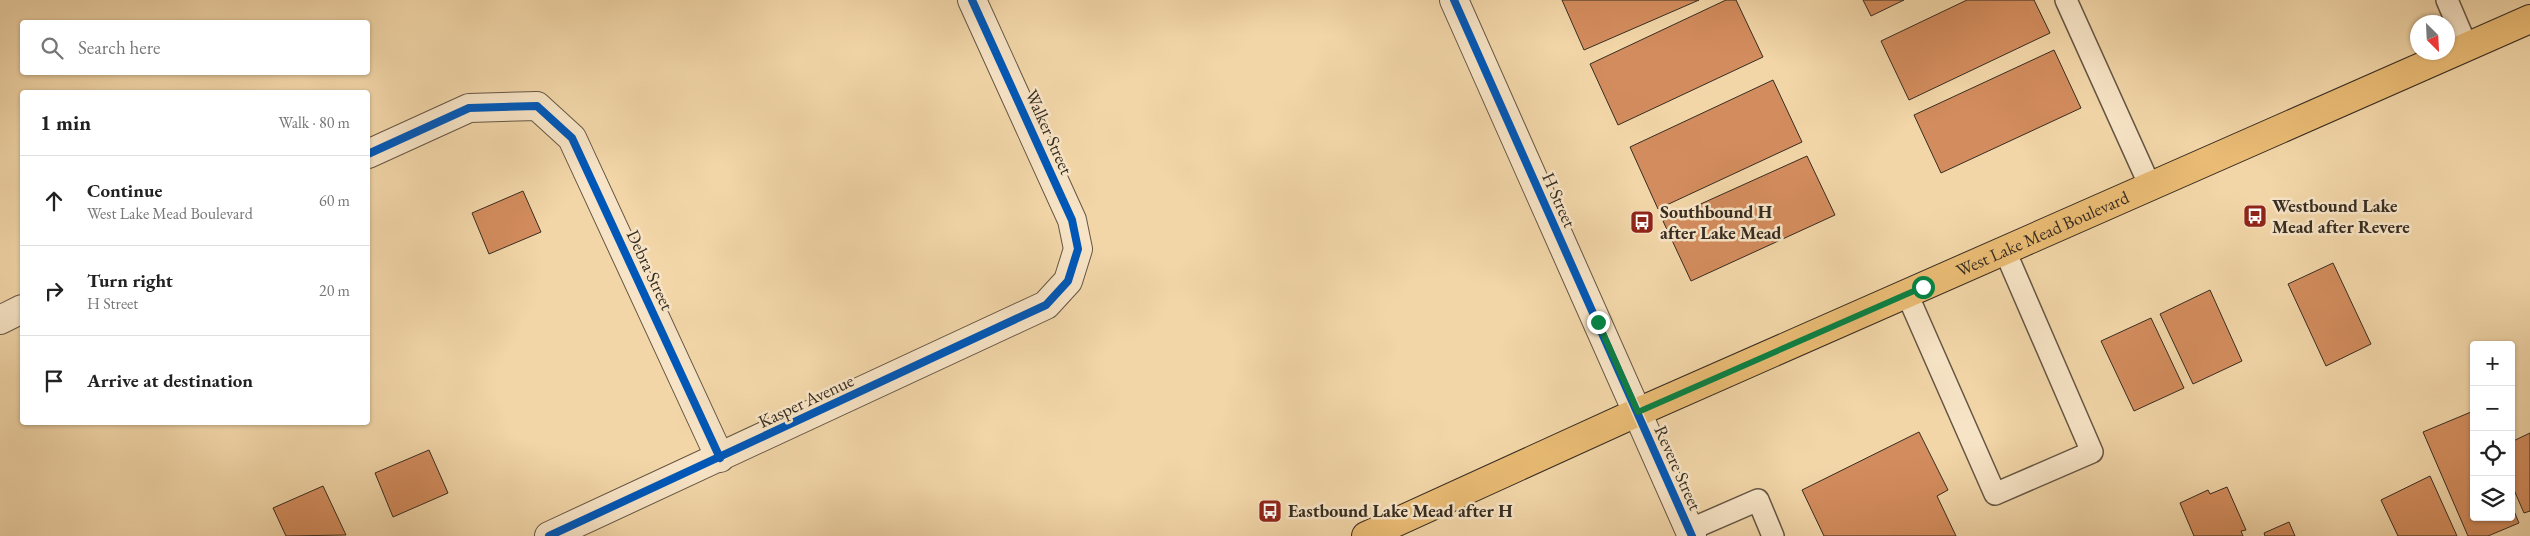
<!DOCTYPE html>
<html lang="en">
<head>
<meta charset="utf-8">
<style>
  :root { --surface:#fff; --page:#f2f2f2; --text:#222; --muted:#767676; --line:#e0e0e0 }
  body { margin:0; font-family:"EB Garamond",serif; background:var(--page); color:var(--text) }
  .controls { position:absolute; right:15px; bottom:15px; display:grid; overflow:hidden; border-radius:5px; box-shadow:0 1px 4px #0004 }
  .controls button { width:45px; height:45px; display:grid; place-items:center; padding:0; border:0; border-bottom:1px solid var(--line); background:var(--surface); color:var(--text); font:25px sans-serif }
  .compass { position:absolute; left:2410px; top:15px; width:45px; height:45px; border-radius:50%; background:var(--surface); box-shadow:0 1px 4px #0004; rotate:156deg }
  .stop { position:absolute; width:15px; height:15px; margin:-11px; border:4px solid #0b8043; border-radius:50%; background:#fff }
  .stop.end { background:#0b8043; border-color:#fff; box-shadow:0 1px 5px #0008 }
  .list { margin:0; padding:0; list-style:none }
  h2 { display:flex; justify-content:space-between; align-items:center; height:65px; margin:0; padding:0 20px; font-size:21px }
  h2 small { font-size:16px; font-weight:400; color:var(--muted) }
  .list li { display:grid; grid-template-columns:32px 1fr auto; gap:15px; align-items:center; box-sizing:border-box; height:90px; padding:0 20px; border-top:1px solid var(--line) }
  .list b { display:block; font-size:19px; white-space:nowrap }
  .list p { margin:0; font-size:16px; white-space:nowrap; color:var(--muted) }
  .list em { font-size:16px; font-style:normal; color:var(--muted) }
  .icon { flex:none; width:28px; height:28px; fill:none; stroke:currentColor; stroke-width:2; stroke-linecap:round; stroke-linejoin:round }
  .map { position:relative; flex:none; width:2530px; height:536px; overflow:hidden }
  .search { position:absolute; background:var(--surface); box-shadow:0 1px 4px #0004; left:20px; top:20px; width:350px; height:55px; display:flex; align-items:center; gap:12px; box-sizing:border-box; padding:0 18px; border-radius:5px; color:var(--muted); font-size:19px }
  .panel { position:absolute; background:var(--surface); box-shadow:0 1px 4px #0004; left:20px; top:90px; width:350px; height:335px; border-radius:5px }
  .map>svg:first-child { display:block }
  .building { fill:#d38c5d; stroke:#362c21 }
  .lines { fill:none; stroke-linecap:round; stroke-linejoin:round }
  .service-casing { stroke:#655643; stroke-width:24 }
  .minor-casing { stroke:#655643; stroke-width:30 }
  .tertiary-casing { stroke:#655643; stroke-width:30 }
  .primary-casing { stroke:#362c21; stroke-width:30 }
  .service { stroke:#f7e4c6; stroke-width:21 }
  .minor { stroke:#f7e4c6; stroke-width:28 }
  .tertiary { stroke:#f7e4c6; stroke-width:28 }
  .primary { stroke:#e9bb74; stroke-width:28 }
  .cycleway-casing { stroke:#f7e4c6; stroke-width:11 }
  .cycleway { stroke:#0057b8; stroke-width:8 }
  .route { stroke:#0b8043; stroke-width:6 }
  .labels { text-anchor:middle; stroke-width:5; stroke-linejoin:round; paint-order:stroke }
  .street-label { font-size:18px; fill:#362c21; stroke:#f7e4c6 }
  .poi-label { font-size:18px; font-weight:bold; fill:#362c21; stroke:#f7e4c6; text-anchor:start }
</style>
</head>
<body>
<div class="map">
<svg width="2530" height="536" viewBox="0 0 2530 536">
  <rect width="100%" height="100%" fill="#f2d6a8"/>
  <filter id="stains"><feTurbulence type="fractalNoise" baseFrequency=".004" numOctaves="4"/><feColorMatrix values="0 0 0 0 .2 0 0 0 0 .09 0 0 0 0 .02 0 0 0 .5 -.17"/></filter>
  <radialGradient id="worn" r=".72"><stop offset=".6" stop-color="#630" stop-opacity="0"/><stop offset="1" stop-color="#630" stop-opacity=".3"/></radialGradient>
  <g class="building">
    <path d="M1562,0H1699L1584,50Z"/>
    <path d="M1726,0H1736L1763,57L1618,125L1590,64Z"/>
    <path d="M1863,0H1904L1871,16Z"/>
    <path d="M1967,0H2034L2050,33L1909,100L1881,41Z"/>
    <path d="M2054,50L2081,108L1941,173L1914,115Z"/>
    <path d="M1773,80L1802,142L1658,209L1630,147Z"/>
    <path d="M1807,156L1835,215L1691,281L1663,221Z"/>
    <path d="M523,191L541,232L489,254L472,213Z"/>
    <path d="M2333,263L2371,344L2326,366L2288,284Z"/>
    <path d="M2210,290L2242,361L2193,384L2160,314Z"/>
    <path d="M2151,318L2184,388L2134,411L2101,341Z"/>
    <path d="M2471,412L2474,417V517H2511V504L2519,523L2488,536H2468L2423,432Z"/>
    <path d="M1919,432L1948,490L1937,496L1956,536H1824L1802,490Z"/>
    <path d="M2530,433V511L2524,513L2511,483V442Z"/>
    <path d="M429,450L448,493L393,517L375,473Z"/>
    <path d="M2430,476L2457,536H2398L2381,500Z"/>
    <path d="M323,486L346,535L286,536L273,508Z"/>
    <path d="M2227,487L2246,530L2241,531L2243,536H2194L2180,503L2208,490L2210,494Z"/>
    <path d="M2289,522L2295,536H2265L2264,533Z"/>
  </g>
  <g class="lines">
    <g class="service-casing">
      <g id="service">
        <path d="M2066,0L2150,186"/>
        <path d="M2447,0L2467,47"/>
        <path d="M1907,294L1995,494L2092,452L2005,251"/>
        <path d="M1689,530L1758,500L1773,536"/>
      </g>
    </g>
    <g class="minor-casing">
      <g id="minor">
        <path d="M368,154L469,108L537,106L572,138L720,458"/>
        <path d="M0,320L22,309"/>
        <path d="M549,536L1046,305L1068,281L1078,249L1072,220L972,0"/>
      </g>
    </g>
    <g class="tertiary-casing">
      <path id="tertiary" d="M1454,0L1692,536"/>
    </g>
    <g class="primary-casing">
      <g id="primary">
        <path id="s1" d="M1366,536L1638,412L2530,19"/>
      </g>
    </g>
    <use href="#service" class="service"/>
    <use href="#minor" class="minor"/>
    <use href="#tertiary" class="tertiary"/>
    <use href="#primary" class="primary"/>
    <g class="cycleway-casing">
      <g id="cycleway">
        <path d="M1454,0L1692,536"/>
        <path d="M368,154L469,108L537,106L572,138L720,458"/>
        <path d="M549,536L1046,305L1068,281L1078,249L1072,220L972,0"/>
      </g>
    </g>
    <use href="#cycleway" class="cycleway"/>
  </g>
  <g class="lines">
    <path class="route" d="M1598,322L1638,412L1923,287"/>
  </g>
  <defs>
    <g id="bus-square" transform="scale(1.25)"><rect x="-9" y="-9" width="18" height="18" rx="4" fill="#8f2418" stroke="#f7e4c6"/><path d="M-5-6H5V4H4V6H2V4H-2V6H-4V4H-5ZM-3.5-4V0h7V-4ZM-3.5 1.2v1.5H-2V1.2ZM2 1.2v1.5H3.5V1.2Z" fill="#fff"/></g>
  </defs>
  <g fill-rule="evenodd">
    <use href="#bus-square" x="2255" y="216"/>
    <use href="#bus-square" x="1642" y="222"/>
    <use href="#bus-square" x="1270" y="511"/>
  </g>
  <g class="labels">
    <g class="street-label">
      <text transform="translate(1049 132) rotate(66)" y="6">Walker Street</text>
      <text transform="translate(1559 200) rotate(66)" y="6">H Street</text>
      <text dy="6" stroke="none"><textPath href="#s1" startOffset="741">West Lake Mead Boulevard</textPath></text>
      <text transform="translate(650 270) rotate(65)" y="6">Debra Street</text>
      <text transform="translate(806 401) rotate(-25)" y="6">Kasper Avenue</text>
      <text transform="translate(1678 468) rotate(66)" y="6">Revere Street</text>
    </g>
    <g class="poi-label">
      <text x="2272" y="212">Westbound Lake<tspan x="2272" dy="21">Mead after Revere</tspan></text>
      <text x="1660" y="218">Southbound H<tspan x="1660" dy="21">after Lake Mead</tspan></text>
      <text x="1288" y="517">Eastbound Lake Mead after H</text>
    </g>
  </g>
  <rect width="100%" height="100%" filter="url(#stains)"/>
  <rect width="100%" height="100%" fill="url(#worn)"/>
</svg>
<div class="controls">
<button>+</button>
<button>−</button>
<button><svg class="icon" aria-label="locate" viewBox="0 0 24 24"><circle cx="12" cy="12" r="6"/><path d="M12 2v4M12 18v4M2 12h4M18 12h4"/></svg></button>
<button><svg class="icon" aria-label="layers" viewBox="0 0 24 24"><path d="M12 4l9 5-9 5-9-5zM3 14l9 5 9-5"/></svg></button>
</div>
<svg class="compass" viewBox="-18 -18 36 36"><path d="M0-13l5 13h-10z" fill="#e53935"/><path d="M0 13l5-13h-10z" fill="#767676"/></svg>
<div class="stop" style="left:1923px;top:287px"></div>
<div class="stop end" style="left:1598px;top:322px"></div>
<div class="search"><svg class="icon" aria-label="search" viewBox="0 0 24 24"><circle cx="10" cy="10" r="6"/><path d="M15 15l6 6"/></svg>Search here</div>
<section class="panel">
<h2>1 min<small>Walk · 80 m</small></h2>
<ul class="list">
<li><svg class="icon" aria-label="ahead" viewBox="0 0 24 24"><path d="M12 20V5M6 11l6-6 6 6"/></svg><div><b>Continue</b><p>West Lake Mead Boulevard</p></div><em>60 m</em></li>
<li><svg class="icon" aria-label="right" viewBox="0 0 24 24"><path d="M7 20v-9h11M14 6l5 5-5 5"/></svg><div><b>Turn right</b><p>H Street</p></div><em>20 m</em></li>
<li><svg class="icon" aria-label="arrive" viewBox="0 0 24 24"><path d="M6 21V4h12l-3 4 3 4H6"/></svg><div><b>Arrive at destination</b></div></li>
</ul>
</section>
</div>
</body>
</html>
